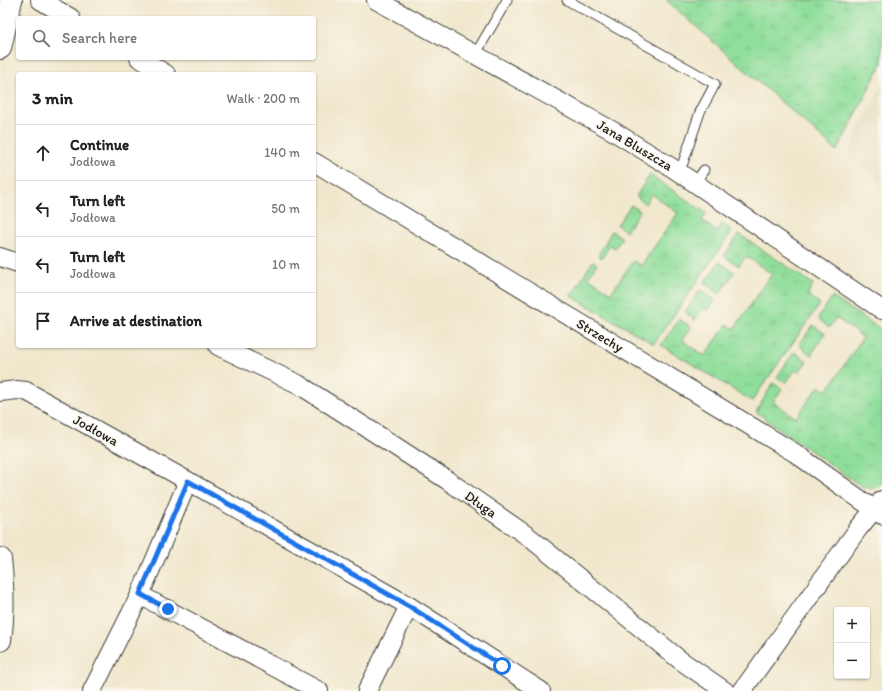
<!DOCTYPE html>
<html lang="en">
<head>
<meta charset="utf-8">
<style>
  :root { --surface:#fff; --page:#f6f6f6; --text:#202124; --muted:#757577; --line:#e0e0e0 }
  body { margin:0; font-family:Itim,sans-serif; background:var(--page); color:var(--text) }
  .controls { position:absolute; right:12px; bottom:12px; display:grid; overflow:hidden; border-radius:4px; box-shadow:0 1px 3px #0004 }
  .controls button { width:36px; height:36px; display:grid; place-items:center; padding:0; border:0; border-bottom:1px solid var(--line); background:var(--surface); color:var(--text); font:20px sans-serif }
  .stop { position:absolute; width:12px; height:12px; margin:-9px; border:3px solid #1a73e8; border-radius:50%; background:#fff }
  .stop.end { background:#1a73e8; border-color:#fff; box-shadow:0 1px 4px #0008 }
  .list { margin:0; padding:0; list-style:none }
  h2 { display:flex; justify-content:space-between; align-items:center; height:52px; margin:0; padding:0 16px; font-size:17px }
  h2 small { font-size:13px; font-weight:400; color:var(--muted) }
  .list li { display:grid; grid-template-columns:26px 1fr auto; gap:12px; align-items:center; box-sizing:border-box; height:56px; padding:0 16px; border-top:1px solid var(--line) }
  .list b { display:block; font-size:15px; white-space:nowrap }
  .list p { margin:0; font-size:13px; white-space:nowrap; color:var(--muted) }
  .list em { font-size:13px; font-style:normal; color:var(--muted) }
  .icon { flex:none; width:22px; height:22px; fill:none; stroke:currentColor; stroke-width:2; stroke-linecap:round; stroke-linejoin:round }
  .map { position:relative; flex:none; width:882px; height:691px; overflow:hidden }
  .search { position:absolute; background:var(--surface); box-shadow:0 1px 3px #0004; left:16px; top:16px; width:300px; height:44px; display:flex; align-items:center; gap:10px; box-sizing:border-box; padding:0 14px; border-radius:4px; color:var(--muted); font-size:15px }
  .panel { position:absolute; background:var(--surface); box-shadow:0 1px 3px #0004; left:16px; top:72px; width:300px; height:276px; border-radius:4px }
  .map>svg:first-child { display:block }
  .built { fill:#e0ddbb }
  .grass { fill:url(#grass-tufts); stroke:#567d5c }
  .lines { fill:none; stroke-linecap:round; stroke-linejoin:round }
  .service-casing { stroke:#3c3a36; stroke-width:11 }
  .minor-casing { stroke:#3c3a36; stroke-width:20 }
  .tertiary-casing { stroke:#3c3a36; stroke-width:24 }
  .service { stroke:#fff; stroke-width:9 }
  .minor { stroke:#fff; stroke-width:18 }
  .tertiary { stroke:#fff; stroke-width:22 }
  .route { stroke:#1a73e8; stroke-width:5 }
  .labels { text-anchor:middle; stroke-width:3; stroke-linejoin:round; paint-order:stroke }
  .street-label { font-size:14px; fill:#1c1c1c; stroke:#fbf7ec }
</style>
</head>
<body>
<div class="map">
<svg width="882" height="691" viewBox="0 0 882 691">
  <defs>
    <pattern id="grass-tufts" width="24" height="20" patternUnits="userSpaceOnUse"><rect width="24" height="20" fill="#90de9b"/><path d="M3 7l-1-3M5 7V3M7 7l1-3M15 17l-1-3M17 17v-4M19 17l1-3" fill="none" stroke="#7cbe85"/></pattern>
  </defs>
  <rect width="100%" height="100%" fill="#fbf7ec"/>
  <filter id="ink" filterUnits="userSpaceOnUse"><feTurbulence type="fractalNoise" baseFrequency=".025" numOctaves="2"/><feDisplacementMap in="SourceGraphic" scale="8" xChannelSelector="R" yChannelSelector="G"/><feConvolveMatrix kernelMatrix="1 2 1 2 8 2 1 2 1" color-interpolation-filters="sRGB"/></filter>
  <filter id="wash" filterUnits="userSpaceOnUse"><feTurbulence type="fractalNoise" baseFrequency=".012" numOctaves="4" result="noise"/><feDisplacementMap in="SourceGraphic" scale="16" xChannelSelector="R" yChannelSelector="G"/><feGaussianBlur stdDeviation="0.9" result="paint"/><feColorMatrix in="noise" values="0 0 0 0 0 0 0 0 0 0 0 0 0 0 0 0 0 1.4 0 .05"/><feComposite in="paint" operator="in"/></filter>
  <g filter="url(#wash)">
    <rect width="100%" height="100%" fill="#f0e7cc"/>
    <path class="built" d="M882,85V183L847,155Z"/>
    <g class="grass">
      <path d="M666,0H882V63L837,151Z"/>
      <path d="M650,175L706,213L702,221L717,232L721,224L732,231L654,344L571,296L593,261L597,264L588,277L611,293L633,261L641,266L678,213L652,194L645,204L636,196Z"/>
      <path d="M631,205L640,211L626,231L617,225Z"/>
      <path d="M612,231L622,238L615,248L610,245L602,258L598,255Z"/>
      <path d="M739,234L813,284L808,295L820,304L752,401L661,345L679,319L691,327L682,340L705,356L727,324L734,329L772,274L746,256L739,266L724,256Z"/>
      <path d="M719,262L734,272L720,294L704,283Z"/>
      <path d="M700,290L715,300L708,311L704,308L695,320L685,312Z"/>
      <path d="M832,297L882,330V484L873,489L864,488L756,412L773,383L782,389L773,402L796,418L819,386L827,391L863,337L836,318L829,328L818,318Z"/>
      <path d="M813,325L825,334L811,355L799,345Z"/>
      <path d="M794,352L807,361L799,372L795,370L786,383L777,377Z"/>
    </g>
  </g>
  <g filter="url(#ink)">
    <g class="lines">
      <g class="service-casing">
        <g id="service">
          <path d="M567,0L715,84L700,112L683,163L678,172"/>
          <path d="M475,55L507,0"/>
          <path d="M695,183L704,170"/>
        </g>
      </g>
      <g class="minor-casing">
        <g id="minor">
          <path d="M40,0L71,18"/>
          <path d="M376,0L613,131L674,169L882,310"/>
          <path d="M139,58L166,74"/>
          <path d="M314,162L795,453L882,515"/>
          <path d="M0,257L18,263"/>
          <path d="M218,346L298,384L378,435L447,480L529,537L680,660L725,691"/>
          <path d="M0,392L17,390L26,391L188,481L409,606L541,691"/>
          <path d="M140,595L319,691"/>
          <path d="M92,691L140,595L188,481"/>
          <path d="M367,691L409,606"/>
          <path d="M742,691L858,529L882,500"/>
        </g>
      </g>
      <g class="tertiary-casing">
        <g id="tertiary">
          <path d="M0,48L11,0"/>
          <path d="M0,559C3,586 4,612 0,640"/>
        </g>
      </g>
      <use href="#service" class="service"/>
      <use href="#minor" class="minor"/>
      <use href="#tertiary" class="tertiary"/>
    </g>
  </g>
  <g class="lines" filter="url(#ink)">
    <path class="route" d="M168,609L140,594L188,481L409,606L502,666"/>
  </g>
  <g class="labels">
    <g class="street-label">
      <text transform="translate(635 145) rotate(31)" y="5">Jana Bluszcza</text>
      <text transform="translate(600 335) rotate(31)" y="5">Strzechy</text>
      <text transform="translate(96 430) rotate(29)" y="5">Jodłowa</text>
      <text transform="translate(481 504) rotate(35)" y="5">Długa</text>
    </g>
  </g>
</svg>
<div class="controls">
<button>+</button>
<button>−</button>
</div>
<div class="stop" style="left:502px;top:666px"></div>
<div class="stop end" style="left:168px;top:609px"></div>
<div class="search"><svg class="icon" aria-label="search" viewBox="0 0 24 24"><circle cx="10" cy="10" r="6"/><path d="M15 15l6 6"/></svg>Search here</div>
<section class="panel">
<h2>3 min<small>Walk · 200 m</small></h2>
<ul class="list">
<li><svg class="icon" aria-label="ahead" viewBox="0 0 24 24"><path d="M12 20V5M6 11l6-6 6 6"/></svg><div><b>Continue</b><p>Jodłowa</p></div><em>140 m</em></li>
<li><svg class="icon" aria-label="left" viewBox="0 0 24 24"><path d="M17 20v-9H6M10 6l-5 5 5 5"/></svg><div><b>Turn left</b><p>Jodłowa</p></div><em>50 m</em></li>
<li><svg class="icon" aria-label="left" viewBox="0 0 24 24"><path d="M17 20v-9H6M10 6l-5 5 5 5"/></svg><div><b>Turn left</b><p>Jodłowa</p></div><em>10 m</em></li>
<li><svg class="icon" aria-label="arrive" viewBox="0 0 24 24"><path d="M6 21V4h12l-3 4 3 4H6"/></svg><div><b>Arrive at destination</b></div></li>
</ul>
</section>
</div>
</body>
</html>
